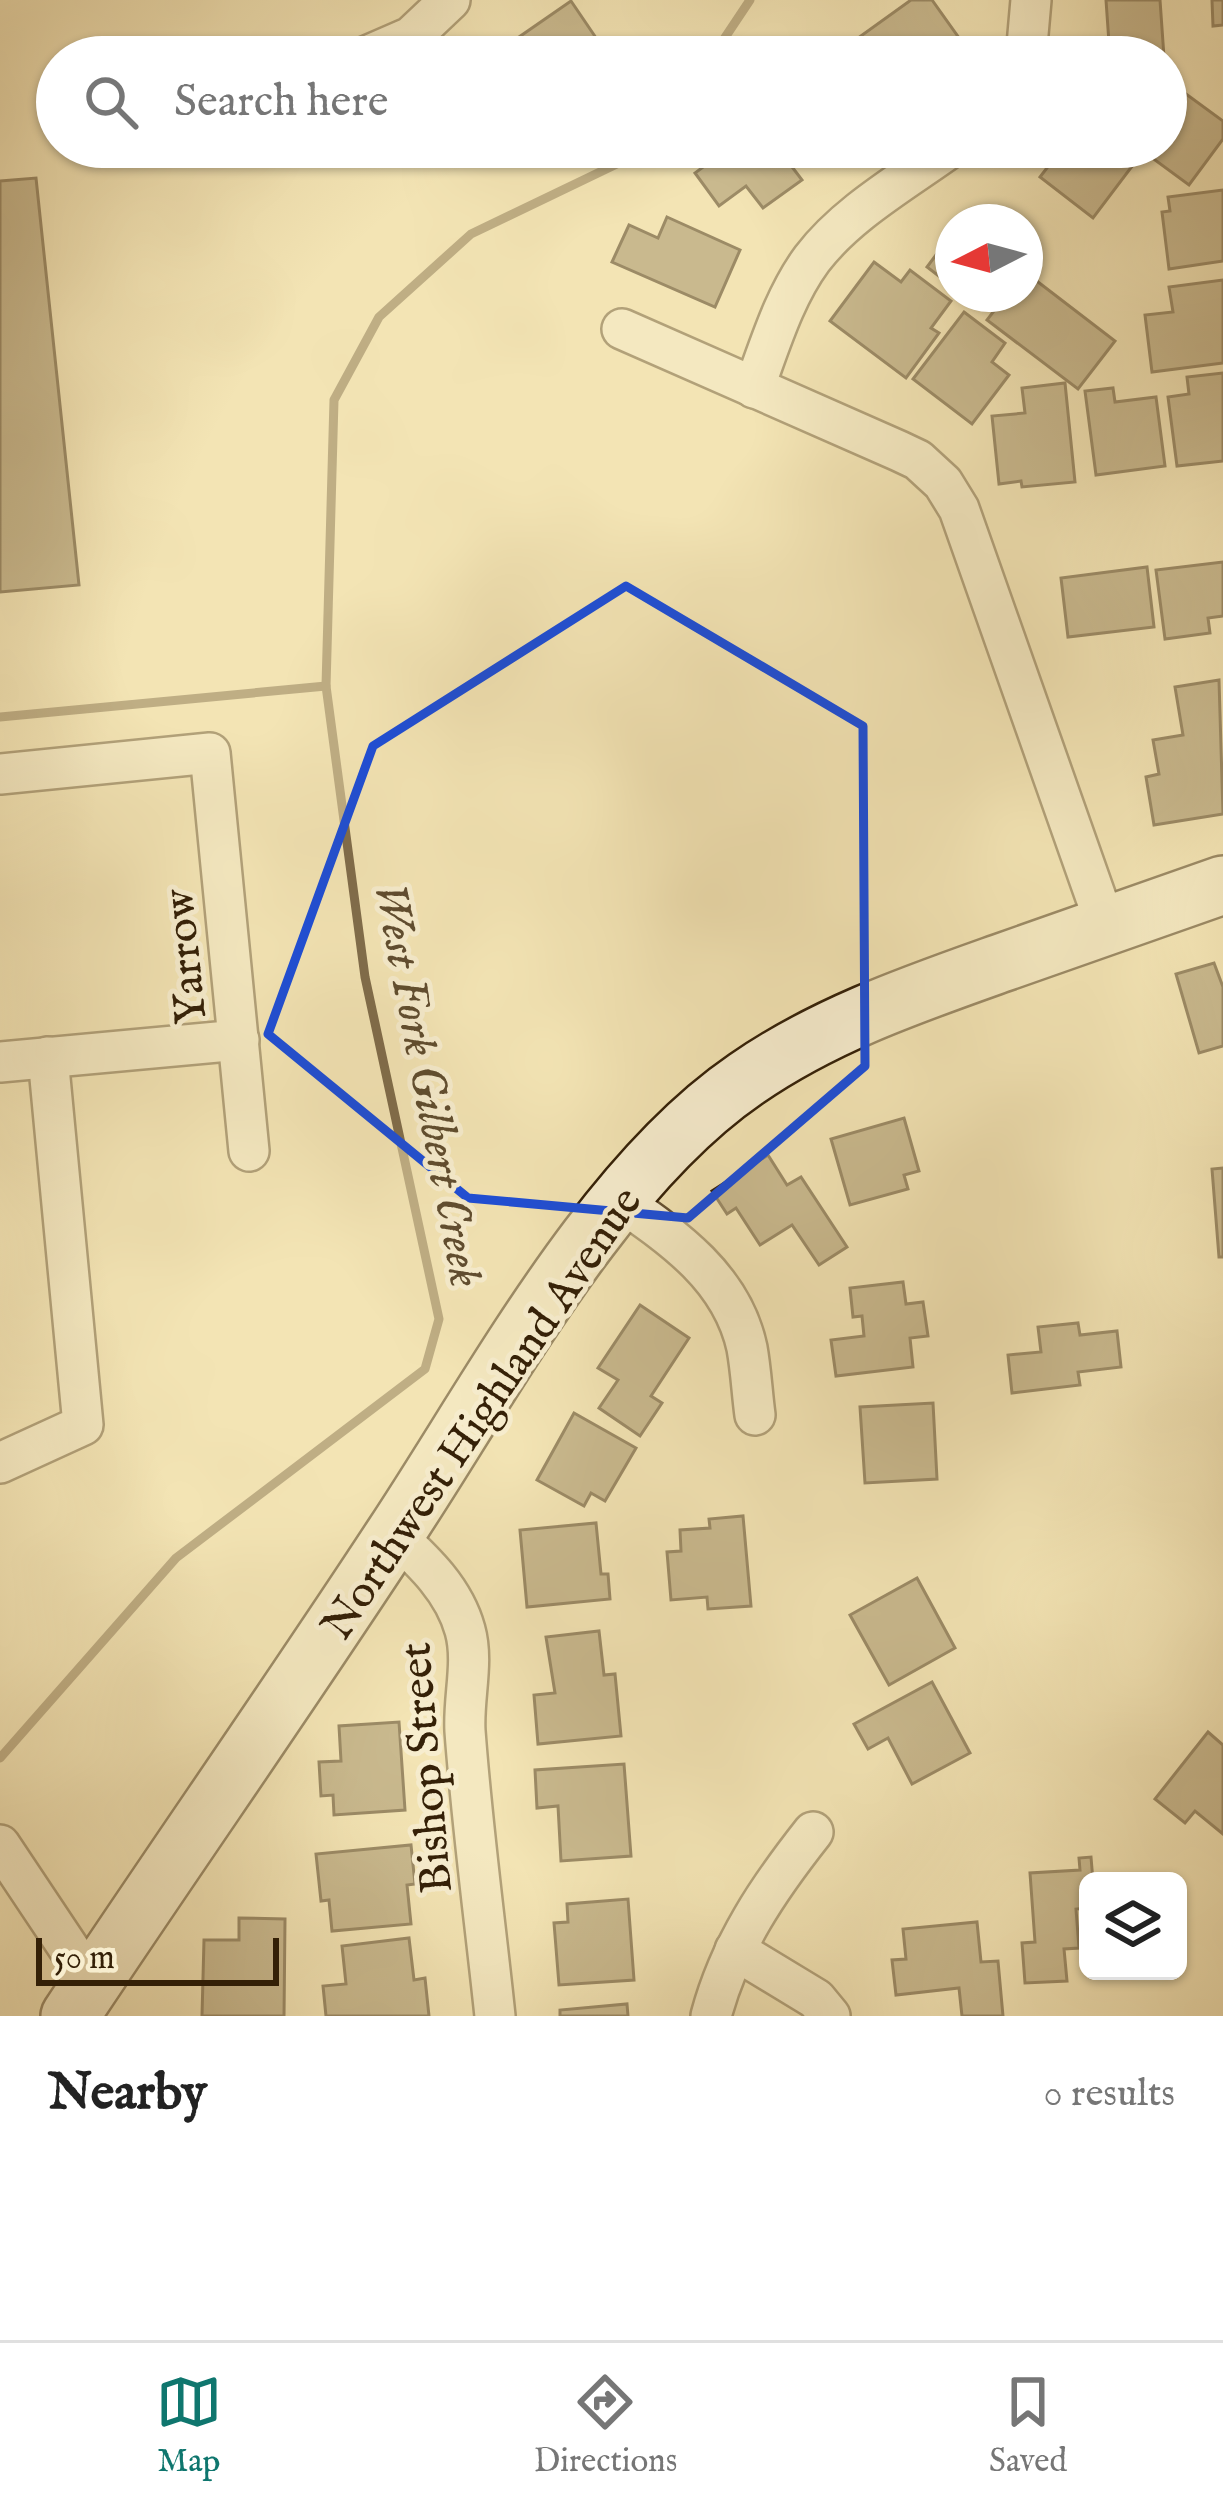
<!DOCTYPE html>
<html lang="en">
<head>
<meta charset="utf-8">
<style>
  :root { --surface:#fff; --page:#f2f2f2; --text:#222; --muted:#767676; --line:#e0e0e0; --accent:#0f766e }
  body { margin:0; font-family:"IM FELL English",serif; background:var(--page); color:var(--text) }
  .controls { position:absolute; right:36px; bottom:36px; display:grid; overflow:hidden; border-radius:18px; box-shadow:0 3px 9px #0004 }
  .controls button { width:108px; height:108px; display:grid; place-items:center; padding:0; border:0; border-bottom:3px solid var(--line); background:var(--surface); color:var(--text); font:60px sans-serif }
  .compass { position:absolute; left:935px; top:204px; width:108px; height:108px; border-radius:50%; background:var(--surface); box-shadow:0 3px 9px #0004; rotate:264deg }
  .scale { position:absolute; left:36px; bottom:30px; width:243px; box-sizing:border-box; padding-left:12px; border:6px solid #342007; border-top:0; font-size:33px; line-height:42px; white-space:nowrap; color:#342007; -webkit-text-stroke:9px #f7edce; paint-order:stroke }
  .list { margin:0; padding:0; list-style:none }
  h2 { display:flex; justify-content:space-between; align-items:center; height:156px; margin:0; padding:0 48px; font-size:51px }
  h2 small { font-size:39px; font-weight:400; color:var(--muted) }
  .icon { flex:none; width:66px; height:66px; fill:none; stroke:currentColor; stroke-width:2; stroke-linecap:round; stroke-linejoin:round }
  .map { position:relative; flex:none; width:1223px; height:2016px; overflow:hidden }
  .search { position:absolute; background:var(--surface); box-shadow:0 3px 9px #0004; left:36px; right:36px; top:36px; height:132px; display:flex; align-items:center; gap:30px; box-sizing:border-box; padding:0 42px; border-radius:66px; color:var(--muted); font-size:45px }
  .sheet { height:324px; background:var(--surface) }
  nav { display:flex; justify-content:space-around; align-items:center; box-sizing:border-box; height:168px; border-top:3px solid var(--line); background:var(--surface); font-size:33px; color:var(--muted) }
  nav a { display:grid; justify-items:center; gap:6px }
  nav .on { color:var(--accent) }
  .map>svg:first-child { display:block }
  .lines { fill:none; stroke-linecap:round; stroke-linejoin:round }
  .stream { stroke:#806d4b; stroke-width:9 }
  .building { fill:#978661; stroke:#342007; stroke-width:3 }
  .minor-casing { stroke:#645132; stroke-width:44 }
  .secondary-casing { stroke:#342007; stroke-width:62 }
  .minor { stroke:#f7edce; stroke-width:39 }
  .secondary { stroke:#f7edce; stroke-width:57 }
  .marked { fill:none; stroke:#1d4ed8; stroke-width:9; stroke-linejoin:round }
  .labels { text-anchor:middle; stroke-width:10; stroke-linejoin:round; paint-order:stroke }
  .street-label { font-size:45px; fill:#342007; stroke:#f7edce }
  .water-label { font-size:48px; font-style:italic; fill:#604d2f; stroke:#f7edce }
</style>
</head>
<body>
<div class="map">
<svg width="1223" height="2016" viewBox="0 0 1223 2016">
  <rect width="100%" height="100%" fill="#f3e4b4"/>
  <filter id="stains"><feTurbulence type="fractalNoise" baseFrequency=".00167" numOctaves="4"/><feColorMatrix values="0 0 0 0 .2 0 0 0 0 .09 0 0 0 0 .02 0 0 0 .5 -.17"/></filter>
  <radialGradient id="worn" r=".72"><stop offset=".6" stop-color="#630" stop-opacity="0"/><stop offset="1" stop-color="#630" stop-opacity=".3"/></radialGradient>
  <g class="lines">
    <g class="stream">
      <path d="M712,57L750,0"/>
      <path d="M0,717L326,686"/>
      <path d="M0,1758L176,1558L425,1369L439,1319L365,977L326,686L334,400L379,317L471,234L652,147"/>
    </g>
  </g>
  <g class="building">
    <path d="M911,0H932L964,45L948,57H917L911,49L900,57H872L858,38Z"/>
    <path d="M1106,0H1160L1164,57H1110Z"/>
    <path d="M1212,0H1223V25L1213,26Z"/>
    <path d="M571,1L609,57H490Z"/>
    <path d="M1171,83L1223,121V139L1189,185L1140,149L1166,147V90Z"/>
    <path d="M730,147H777L802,180L763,208L746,186L719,206L695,173Z"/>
    <path d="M1063,147H1118L1136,161L1093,218L1040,177Z"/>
    <path d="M36,178L79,585L0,592V181Z"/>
    <path d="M1223,190V261L1169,269L1162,212L1170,211L1168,197Z"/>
    <path d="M970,210L985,222H961Z"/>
    <path d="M667,217L740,250L715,307L612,262L629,225L658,238Z"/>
    <path d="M953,232V287L927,267Z"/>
    <path d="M874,262L901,282L910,270L951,301L931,328L939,333L906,378L830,321Z"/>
    <path d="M1025,272L1115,341L1078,389L987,320L1007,294H1025Z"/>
    <path d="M1223,280V363L1152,372L1145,315L1173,312L1169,287Z"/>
    <path d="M963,294H989L980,307Z"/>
    <path d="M964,312L1005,343L992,362L1009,375L972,424L913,379Z"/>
    <path d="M1223,373V461L1177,466L1168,397L1189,394L1187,377Z"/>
    <path d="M1065,383L1075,482L1022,487L1021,481L999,484L992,416L1025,413L1022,388Z"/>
    <path d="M1113,388L1115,402L1156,397L1165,466L1096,475L1085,391Z"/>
    <path d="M1223,562V616L1208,618L1210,633L1165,639L1156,570Z"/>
    <path d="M1147,567L1154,627L1068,637L1061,578Z"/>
    <path d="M1219,680L1223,814L1154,825L1146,777L1159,774L1153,740L1183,735L1175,687Z"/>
    <path d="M1214,963L1223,987V1046L1199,1053L1176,974Z"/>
    <path d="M904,1118L919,1171L904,1175L908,1189L850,1205L831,1139Z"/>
    <path d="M768,1155L787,1185L801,1177L847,1247L819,1265L792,1225L760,1245L736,1208L727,1214L712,1191Z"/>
    <path d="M1223,1168V1257H1219L1212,1169Z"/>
    <path d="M903,1282L906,1304L923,1302L928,1336L910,1338L913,1367L836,1376L831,1340L864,1336L862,1316L853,1317L850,1288Z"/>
    <path d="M640,1305L689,1338L651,1396L662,1403L640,1436L599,1408L618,1380L598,1368Z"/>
    <path d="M1078,1323L1080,1335L1117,1331L1121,1367L1078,1372L1080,1385L1012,1393L1008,1355L1041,1352L1038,1327Z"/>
    <path d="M933,1403L937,1479L865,1483L860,1407Z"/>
    <path d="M574,1413L636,1448L605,1501L591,1493L584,1506L537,1480Z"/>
    <path d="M743,1516L751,1606L708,1609L707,1597L671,1600L667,1552L681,1551L680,1530L710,1528L709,1519Z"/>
    <path d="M596,1523L601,1574H608L610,1599L527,1607L520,1530Z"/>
    <path d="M917,1578L955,1648L889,1685L850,1615Z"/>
    <path d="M599,1631L604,1675L615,1674L621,1736L538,1744L534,1695L555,1693L546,1637Z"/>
    <path d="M932,1682L970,1753L912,1784L888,1738L868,1749L854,1724Z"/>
    <path d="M399,1722L405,1810L334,1815L333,1795L321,1796L319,1762L341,1761L339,1726Z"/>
    <path d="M1208,1732L1223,1745V1834L1195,1811L1185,1823L1155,1799Z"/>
    <path d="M624,1764L631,1856L561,1861L558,1806L537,1808L535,1770Z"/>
    <path d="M411,1845L415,1884L407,1885L411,1924L332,1931L329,1900L321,1901L316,1854Z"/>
    <path d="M1091,1857L1093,1881H1088V1908L1076,1909L1079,1948L1064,1949L1067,1981L1025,1983L1022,1943L1035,1942L1030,1873L1080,1870L1079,1858Z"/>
    <path d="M628,1899L634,1980L559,1985L554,1923L568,1922L567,1904Z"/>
    <path d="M239,1918L285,1919L284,2016H202L204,1940H239Z"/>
    <path d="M977,1922L981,1962L998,1961L1003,2016H962L959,1988L896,1995L892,1960L906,1959L903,1929Z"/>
    <path d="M409,1938L414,1980L425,1978L429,2016H326L323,1986L346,1984L342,1946Z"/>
    <path d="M627,2004L628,2016H560V2010Z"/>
  </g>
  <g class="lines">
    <g class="minor-casing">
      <g id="minor">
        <path d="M365,57L411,37L450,0"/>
        <path d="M1026,57L1031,0"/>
        <path d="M622,329L899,451L918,460L943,483L959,509L1106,926"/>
        <path d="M754,388C770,345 784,297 812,259C847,213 904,181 951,147"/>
        <path d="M0,774L210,753L249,1151"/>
        <path d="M0,1062L239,1040"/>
        <path d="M619,1200C674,1238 732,1278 747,1348C751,1370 752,1393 755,1415"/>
        <path d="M0,1463L83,1425L48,1057"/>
        <path d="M395,1535C424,1562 454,1590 465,1630C474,1662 463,1698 465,1731C472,1826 485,1921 495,2016"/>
        <path d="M0,1845L92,1983"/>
        <path d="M735,1950L816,1999L830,2016"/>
        <path d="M711,2016C730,1945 768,1889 813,1832"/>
      </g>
    </g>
    <g class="secondary-casing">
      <path id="secondary" d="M70,2016C177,1855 288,1697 394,1535C491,1389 600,1179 746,1079C824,1025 911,995 1001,963C1075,937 1149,911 1223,885"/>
    </g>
    <use href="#minor" class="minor"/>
    <use href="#secondary" class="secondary"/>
  </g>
  <path d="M0 0H1223V2016H0ZM626,586L863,726L865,1066L688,1218L468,1198L268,1034L373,746Z" fill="#f3e4b4" fill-opacity=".55" fill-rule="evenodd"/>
  <path class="marked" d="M626,586L863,726L865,1066L688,1218L468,1198L268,1034L373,746Z"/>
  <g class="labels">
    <g class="street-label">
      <text transform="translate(183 957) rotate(-96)" y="16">Yarrow</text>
      <text transform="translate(480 1412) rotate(-56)" y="16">Northwest Highland Avenue</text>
      <text transform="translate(424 1768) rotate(-95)" y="16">Bishop Street</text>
    </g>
    <g class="water-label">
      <text transform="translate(430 1084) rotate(79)" y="17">West Fork Gilbert Creek</text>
    </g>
  </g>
  <rect width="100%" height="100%" filter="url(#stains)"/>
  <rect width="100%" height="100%" fill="url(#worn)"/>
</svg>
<div class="controls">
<button><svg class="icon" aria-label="layers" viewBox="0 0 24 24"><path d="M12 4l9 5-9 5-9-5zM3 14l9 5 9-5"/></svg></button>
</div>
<svg class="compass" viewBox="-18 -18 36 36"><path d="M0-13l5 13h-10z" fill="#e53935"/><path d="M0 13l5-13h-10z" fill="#767676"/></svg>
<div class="scale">50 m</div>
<div class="search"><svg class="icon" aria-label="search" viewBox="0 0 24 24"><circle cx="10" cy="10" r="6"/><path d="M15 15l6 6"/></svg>Search here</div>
</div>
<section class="sheet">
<h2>Nearby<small>0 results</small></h2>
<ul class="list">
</ul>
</section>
<nav>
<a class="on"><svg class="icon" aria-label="map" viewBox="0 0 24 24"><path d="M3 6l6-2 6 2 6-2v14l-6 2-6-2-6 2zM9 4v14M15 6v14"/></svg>Map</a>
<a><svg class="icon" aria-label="directions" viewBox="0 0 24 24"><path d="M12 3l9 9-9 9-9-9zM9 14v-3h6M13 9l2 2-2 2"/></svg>Directions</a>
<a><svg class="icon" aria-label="saved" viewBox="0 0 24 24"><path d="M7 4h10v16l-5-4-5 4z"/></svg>Saved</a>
</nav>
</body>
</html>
